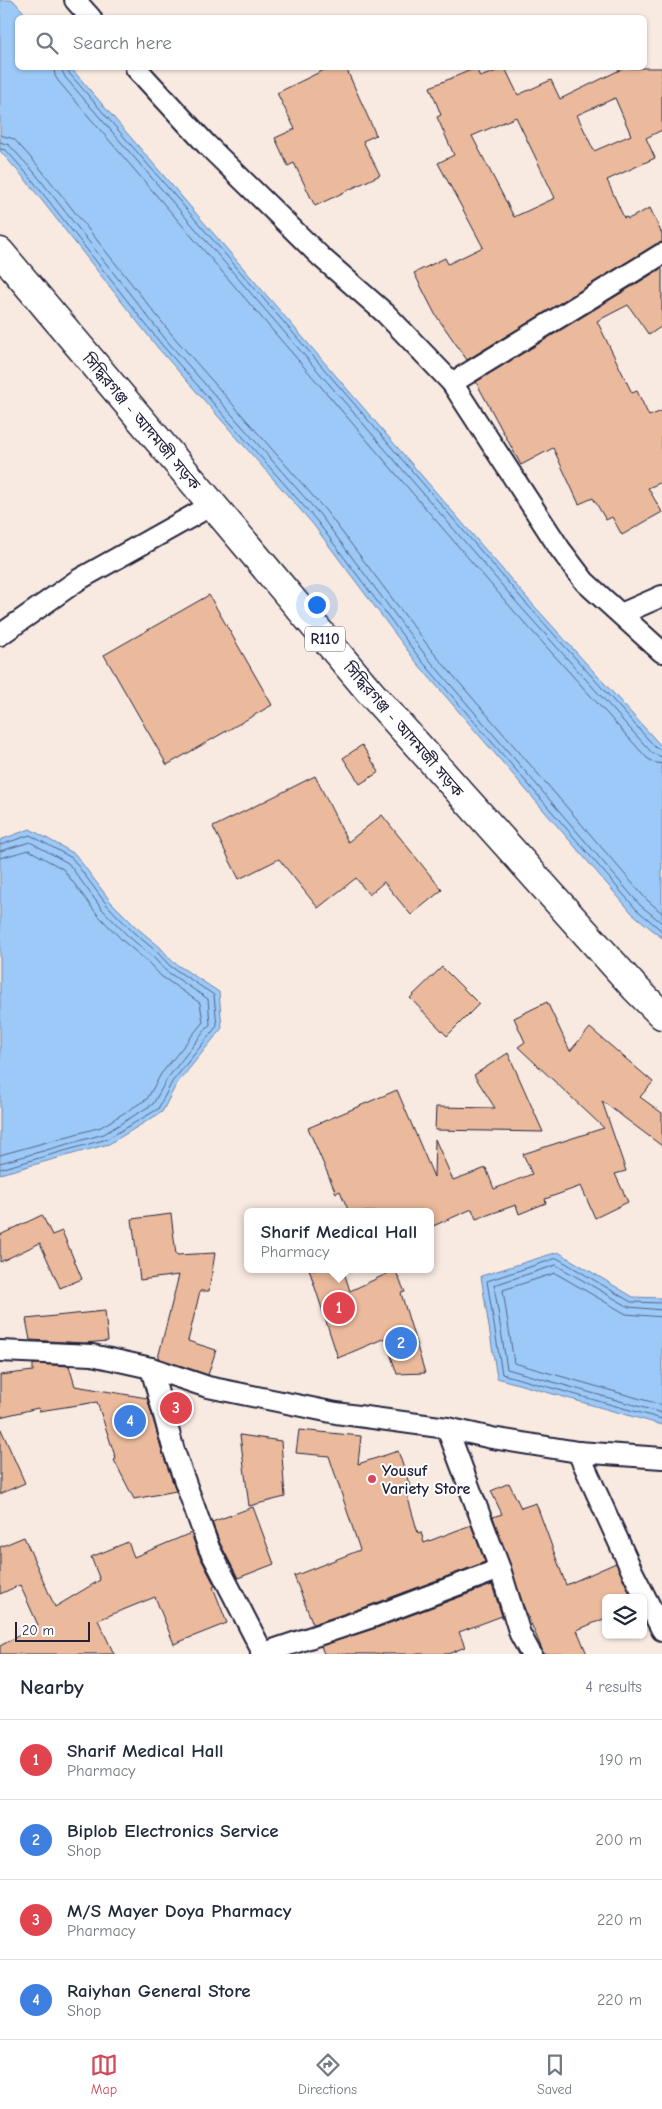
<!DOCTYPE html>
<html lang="en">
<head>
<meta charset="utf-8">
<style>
  :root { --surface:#fff; --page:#f6f6f7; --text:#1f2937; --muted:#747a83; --line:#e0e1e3; --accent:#d1495b }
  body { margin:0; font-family:"Comic Neue","Noto Sans Bengali",sans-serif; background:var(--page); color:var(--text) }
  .controls { position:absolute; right:15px; bottom:15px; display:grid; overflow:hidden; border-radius:8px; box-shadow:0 1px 4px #0004 }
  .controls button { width:45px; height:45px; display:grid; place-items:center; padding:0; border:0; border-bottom:1px solid var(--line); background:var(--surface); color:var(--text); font:25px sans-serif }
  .scale { position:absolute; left:15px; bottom:12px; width:75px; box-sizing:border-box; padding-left:5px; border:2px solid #22223b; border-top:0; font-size:14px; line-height:18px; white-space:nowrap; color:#22223b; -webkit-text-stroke:4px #fff; paint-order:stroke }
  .you { position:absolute; left:316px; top:604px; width:18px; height:18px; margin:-12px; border:4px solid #fff; border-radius:50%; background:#1a73e8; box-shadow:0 0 0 8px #1a73e833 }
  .badge { display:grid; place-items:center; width:32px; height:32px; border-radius:50%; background:var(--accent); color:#fff; font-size:16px; font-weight:700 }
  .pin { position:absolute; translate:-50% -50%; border:2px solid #fff; box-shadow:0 1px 5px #0006 }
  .popup { position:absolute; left:244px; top:1208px; width:190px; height:65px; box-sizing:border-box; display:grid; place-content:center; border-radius:8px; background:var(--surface); filter:drop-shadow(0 1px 4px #0005); font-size:16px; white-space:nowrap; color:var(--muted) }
  .popup b { font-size:19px; color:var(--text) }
  .popup::after { content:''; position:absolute; left:50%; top:100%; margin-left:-10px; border:10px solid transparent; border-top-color:var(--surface) }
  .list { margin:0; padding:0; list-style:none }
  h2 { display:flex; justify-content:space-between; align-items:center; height:65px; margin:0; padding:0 20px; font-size:21px }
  h2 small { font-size:16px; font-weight:400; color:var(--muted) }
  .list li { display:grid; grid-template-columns:32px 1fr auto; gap:15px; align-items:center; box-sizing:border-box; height:80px; padding:0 20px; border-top:1px solid var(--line) }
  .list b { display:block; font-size:19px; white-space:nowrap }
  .list p { margin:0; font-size:16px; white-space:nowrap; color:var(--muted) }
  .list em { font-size:16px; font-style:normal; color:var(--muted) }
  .icon { flex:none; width:28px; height:28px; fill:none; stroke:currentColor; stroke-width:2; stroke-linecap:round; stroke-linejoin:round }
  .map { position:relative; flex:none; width:662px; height:1654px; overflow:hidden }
  .search { position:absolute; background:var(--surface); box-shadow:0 1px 4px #0004; left:15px; right:15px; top:15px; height:55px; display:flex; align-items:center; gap:12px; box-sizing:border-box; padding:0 18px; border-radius:8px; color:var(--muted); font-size:19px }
  .sheet { height:385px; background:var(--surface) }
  nav { display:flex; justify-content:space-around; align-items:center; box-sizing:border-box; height:70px; border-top:1px solid var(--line); background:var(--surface); font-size:14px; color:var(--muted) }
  nav a { display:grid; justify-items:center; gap:2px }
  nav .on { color:var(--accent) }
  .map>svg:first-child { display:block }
  .water { fill:#9cc9f7; stroke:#6b86ac }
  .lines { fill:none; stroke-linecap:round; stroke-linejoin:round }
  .shore { stroke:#536586; stroke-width:1 }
  .building { fill:#ebba9c; stroke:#22223b; fill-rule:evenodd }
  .street-casing { stroke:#22223b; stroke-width:24 }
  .primary-casing { stroke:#22223b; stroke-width:31 }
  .street { stroke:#fff; stroke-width:20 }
  .primary { stroke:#fff; stroke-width:28 }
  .poi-dot { fill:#d1495b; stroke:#fff; stroke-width:2 }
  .labels { text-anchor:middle; stroke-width:4; stroke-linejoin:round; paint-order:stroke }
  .shield { fill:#fff; stroke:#646476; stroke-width:1 }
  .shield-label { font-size:15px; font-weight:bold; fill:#22223b }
  .street-label { font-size:16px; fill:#22223b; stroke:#fff }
  .poi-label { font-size:16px; font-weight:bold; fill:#22223b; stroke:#fff; text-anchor:start }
</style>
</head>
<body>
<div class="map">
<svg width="662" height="1654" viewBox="0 0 662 1654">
  <rect width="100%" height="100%" fill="#f9eae1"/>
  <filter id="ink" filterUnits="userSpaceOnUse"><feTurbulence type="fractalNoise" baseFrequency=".02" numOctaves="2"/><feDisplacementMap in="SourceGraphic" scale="10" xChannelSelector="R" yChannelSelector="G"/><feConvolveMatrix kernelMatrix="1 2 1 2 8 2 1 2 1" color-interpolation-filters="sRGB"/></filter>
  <g filter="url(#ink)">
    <g class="water">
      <path d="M0,0H13L28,17L18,18V68H71L527,598L662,747V938L632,913L417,663L312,523L158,348L25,179L0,151Z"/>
      <path d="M30,829L75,854L111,902L137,928L160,947L173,962L219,992L222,1028L176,1085L162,1112L109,1144L0,1174V840Z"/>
      <path d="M558,1252L633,1297L662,1298V1425L497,1378L481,1276Z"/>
    </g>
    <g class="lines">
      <g class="shore">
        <path d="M54,68L55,76L59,82L513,610L647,758L653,762L662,764"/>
        <path d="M61,68L65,77L519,605L652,753L662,757"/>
        <path d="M68,68L69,73L524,601L656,748L662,750"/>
        <path d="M0,135L14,139L39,167L173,336L326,511L432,651L646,899L662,913"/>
        <path d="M0,142L9,145L34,172L167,341L321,516L426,656L640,905L662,923"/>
        <path d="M0,149L6,150L29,176L162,345L316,520L421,660L636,909L662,931"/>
        <path d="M0,845L30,835L72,858L107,905L133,932L156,951L170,966L214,995L217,1026L172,1082L158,1109L107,1139L0,1169"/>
        <path d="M0,851L30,842L68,863L102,909L128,936L152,956L166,971L208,999L210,1024L167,1079L153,1104L104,1134L0,1163"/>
        <path d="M0,858L29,850L63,869L97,914L123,941L147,961L161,976L200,1003L203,1022L161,1074L147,1099L101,1127L0,1155"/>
        <path d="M662,1303L631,1302L557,1258L487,1281L502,1374L662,1419"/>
        <path d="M662,1310L629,1307L556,1265L494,1285L507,1369L662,1413"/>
        <path d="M662,1317L626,1314L555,1273L503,1290L514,1363L662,1405"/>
      </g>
    </g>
    <g class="building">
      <path d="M328,68H346L376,135L363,141L380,175L315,206L294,163L288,166L275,138L295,129L277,93Z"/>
      <path d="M476,68L480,77L505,68L518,95L551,80L560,99L624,68H662V130L646,138L655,158L607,180L624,218L627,217L628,219L650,208L662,234V242L656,244L467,360L435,314L414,273L445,258L448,264L483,247L438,163L454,155L437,117L441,115L430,87ZM615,98L631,135L594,151L577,115ZM516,117L555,198L514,217L472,136Z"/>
      <path d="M662,268V326L649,335L628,305L597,321L632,393L637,391L649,416L662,411V482L648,488L662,512L622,535L612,517L606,520L593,498L579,504L553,448L521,465L476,382Z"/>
      <path d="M209,595L272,705L167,765L104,655Z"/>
      <path d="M362,745L379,772L360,784L343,758Z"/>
      <path d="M315,776L348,842L382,815L442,890L411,915L384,882L369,895L356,878L318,908L279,859L239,879L213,827Z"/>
      <path d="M442,967L479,1004L447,1036L410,998Z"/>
      <path d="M547,1002L570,1051L590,1028L653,1082L640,1097L662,1113V1146L602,1101L626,1171L615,1174L628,1202L595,1218L581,1186L545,1199L546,1203L519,1214L516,1205L476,1219L472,1209L433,1226L430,1212H349L340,1191L336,1193L308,1128L397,1090L434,1177L435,1139L453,1180L486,1168L494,1189L532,1174L523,1154L604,1128L518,1047L525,1042L514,1018Z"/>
      <path d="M508,1053L543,1132L435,1130L436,1107L495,1108L474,1075Z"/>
      <path d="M171,1214L176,1255L215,1253L209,1291H200L188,1341L216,1350L208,1375L158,1358L179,1275L140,1280L132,1219Z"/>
      <path d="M42,1215L52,1235L62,1231L82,1279L60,1288L40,1243L0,1262V1235Z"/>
      <path d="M309,1269H343L350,1291L395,1270L405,1292L401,1293L425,1373L397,1374L385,1338L338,1358Z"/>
      <path d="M105,1311L108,1341L84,1343L30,1340L26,1319Z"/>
      <path d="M33,1364L69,1366L75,1386L147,1398L163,1454L176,1491L134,1499L114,1460L116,1459L97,1402L39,1411L38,1408L0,1417V1375L33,1371Z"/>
      <path d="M0,1427L25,1483L0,1494Z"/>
      <path d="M299,1430L361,1436L358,1464L398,1451L410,1486L405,1488L418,1533L421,1532L424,1543L471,1525L485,1562L371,1605L313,1624L294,1576L360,1550L329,1456L296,1453Z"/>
      <path d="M240,1435L281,1441L285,1497L249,1506Z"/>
      <path d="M509,1483L521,1508L536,1503L566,1585L616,1563L632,1598H606V1618L577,1630L587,1654H544L524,1607L493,1517L502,1514L491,1491Z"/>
      <path d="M253,1507L274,1564L238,1578L220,1543L212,1522Z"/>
      <path d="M191,1533L198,1553L215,1586L213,1587L227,1623L174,1644L155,1597L98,1620L114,1654H0V1646L38,1625L20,1585L0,1594V1547L24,1537L55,1607L100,1580L91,1557L128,1542L134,1557Z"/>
      <path d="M492,1585L502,1616L459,1632L465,1647L448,1654H324L321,1646L379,1627Z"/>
    </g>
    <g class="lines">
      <g class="street-casing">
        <g id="street">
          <path d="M75,0L91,18"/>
          <path d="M136,68L206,144L321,257L386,314L452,383L560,549L585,582L662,652"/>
          <path d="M452,383L662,254"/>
          <path d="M621,614L662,596"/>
          <path d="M0,635L78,580L212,505"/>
          <path d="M0,1351L92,1355L151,1368L208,1387L336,1413L447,1428L492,1438L578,1452L662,1458"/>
          <path d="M151,1368L174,1451L209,1548L263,1653"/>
          <path d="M447,1428L500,1569L520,1634L531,1654"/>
          <path d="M578,1452L632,1571L662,1630"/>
          <path d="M261,1654L375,1616L500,1569"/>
        </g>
      </g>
      <g class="primary-casing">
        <path id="primary" d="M0,252L370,692L635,988L662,1015"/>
      </g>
      <use href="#street" class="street"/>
      <use href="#primary" class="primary"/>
    </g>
  </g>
  <circle class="poi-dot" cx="372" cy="1479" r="5"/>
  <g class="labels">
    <rect class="shield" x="305" y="626.5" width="40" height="25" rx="4"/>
    <g class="shield-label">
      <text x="325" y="644">R110</text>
    </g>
    <g class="street-label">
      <text transform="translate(142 421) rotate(50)" y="6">সিদ্ধিরগঞ্জ - আদমজী সড়ক</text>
      <text transform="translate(404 729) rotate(49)" y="6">সিদ্ধিরগঞ্জ - আদমজী সড়ক</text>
    </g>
    <g class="poi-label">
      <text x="382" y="1476">Yousuf<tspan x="382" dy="18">Variety Store</tspan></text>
    </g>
  </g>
</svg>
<div class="controls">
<button><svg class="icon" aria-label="layers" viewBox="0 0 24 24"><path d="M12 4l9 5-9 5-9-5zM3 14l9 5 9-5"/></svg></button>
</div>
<div class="scale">20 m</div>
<div class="you"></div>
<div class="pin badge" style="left:339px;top:1308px;background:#e0444e">1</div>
<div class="popup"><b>Sharif Medical Hall</b>Pharmacy</div>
<div class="pin badge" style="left:401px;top:1343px;background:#3f7fe0">2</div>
<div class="pin badge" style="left:176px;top:1408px;background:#e0444e">3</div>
<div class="pin badge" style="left:130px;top:1421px;background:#3f7fe0">4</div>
<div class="search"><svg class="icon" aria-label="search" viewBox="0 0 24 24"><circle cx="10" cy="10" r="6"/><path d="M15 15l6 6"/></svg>Search here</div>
</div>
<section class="sheet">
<h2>Nearby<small>4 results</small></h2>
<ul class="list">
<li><span class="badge" style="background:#e0444e">1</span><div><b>Sharif Medical Hall</b><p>Pharmacy</p></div><em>190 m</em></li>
<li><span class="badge" style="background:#3f7fe0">2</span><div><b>Biplob Electronics Service</b><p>Shop</p></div><em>200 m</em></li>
<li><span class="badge" style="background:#e0444e">3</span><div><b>M/S Mayer Doya Pharmacy</b><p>Pharmacy</p></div><em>220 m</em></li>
<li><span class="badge" style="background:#3f7fe0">4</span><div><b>Raiyhan General Store</b><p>Shop</p></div><em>220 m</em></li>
</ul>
</section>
<nav>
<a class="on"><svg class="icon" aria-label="map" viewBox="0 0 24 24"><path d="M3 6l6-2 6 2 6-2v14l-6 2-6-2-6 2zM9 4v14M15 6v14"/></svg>Map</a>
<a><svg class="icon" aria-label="directions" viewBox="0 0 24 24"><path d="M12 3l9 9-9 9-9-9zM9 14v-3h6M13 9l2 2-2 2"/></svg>Directions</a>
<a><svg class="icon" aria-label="saved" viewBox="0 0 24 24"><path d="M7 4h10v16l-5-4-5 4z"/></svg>Saved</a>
</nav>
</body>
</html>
